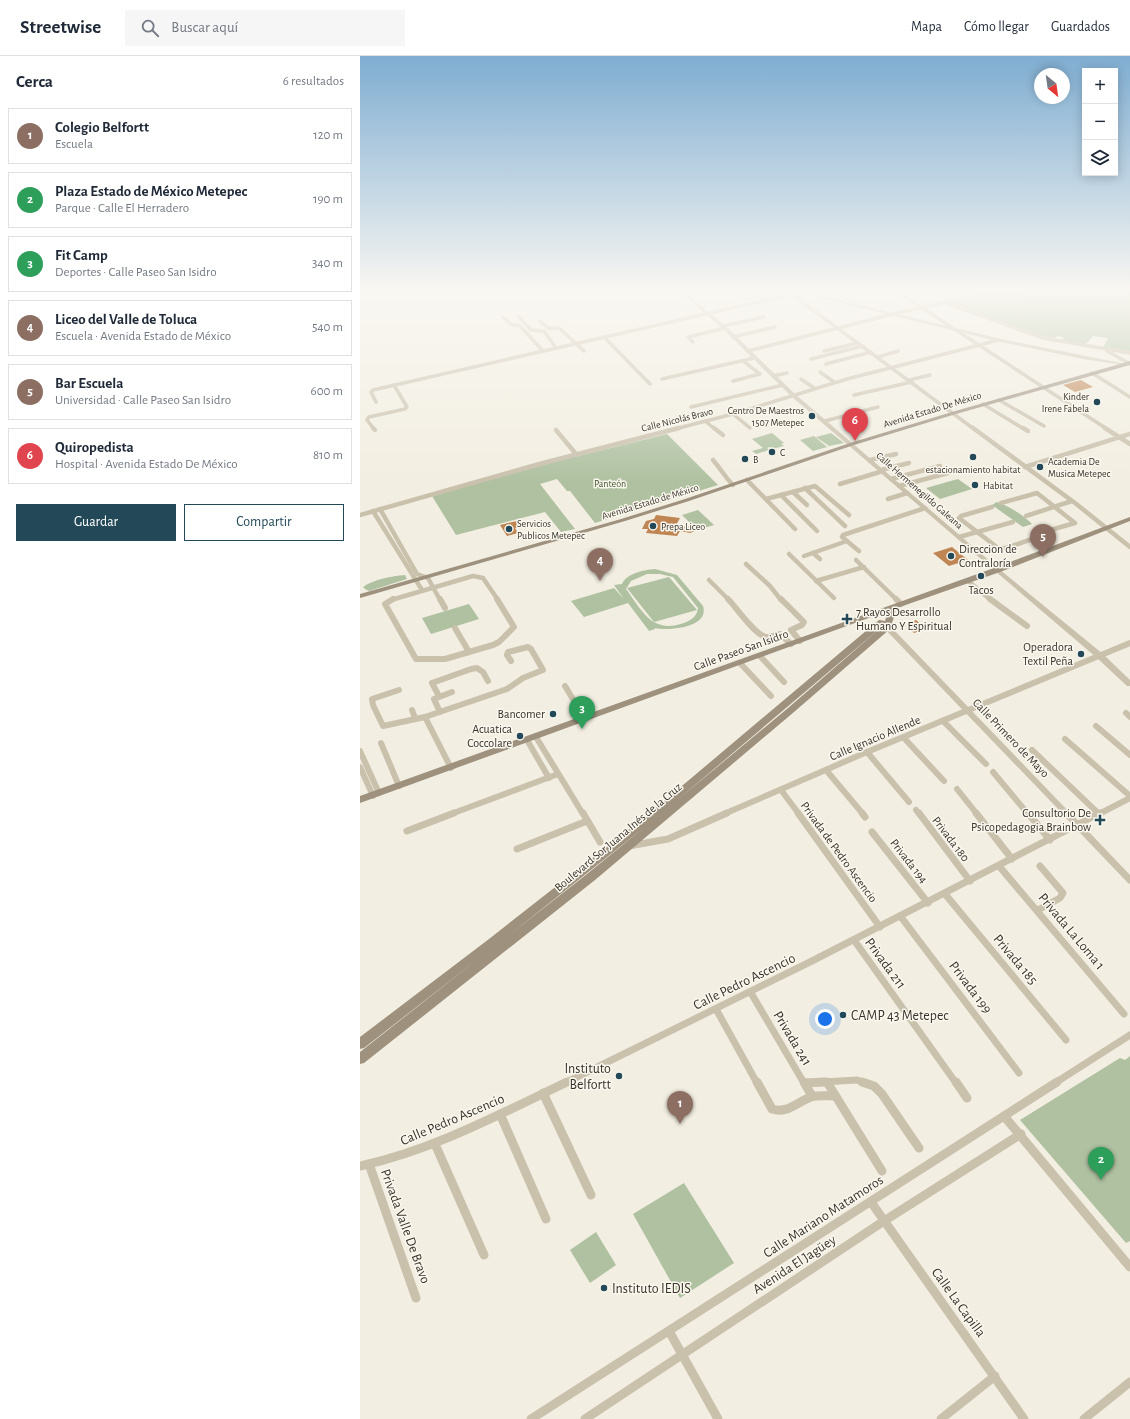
<!DOCTYPE html>
<html lang="es">
<head>
<meta charset="utf-8">
<style>
  :root { --surface:#fff; --page:#f6f6f7; --text:#1f2937; --muted:#747a83; --line:#e0e1e3; --accent:#234958 }
  body { margin:0; font-family:"Alegreya Sans",sans-serif; background:var(--page); color:var(--text) }
  .controls { position:absolute; right:12px; top:12px; display:grid; overflow:hidden; border-radius:0px; box-shadow:0 2px 10px #0003 }
  .controls button { width:36px; height:36px; display:grid; place-items:center; padding:0; border:0; border-bottom:1px solid var(--line); background:var(--surface); color:var(--text); font:20px sans-serif }
  .compass { position:absolute; left:674px; top:12px; width:36px; height:36px; border-radius:50%; background:var(--surface); box-shadow:0 2px 10px #0003; rotate:151deg }
  .you { position:absolute; left:465px; top:963px; width:14px; height:14px; margin:-10px; border:3px solid #fff; border-radius:50%; background:#1a73e8; box-shadow:0 0 0 6px #1a73e833 }
  .badge { display:grid; place-items:center; width:26px; height:26px; border-radius:50%; background:var(--accent); color:#fff; font-size:13px; font-weight:700 }
  .pin { position:absolute; translate:-50% -33px; filter:drop-shadow(0 1px 2px #0008) }
  .pin::after { content:''; position:absolute; top:21px; width:14px; height:12px; background:inherit; clip-path:polygon(0 0,100% 0,50% 100%) }
  .list { margin:0; padding:0; list-style:none }
  h2 { display:flex; justify-content:space-between; align-items:center; height:52px; margin:0; padding:0 16px; font-size:17px }
  h2 small { font-size:13px; font-weight:400; color:var(--muted) }
  .list li { display:grid; grid-template-columns:26px 1fr auto; gap:12px; align-items:center; box-sizing:border-box; height:56px; margin:0 8px 8px; padding:0 8px; border:1px solid var(--line); border-radius:0px }
  .list b { display:block; font-size:15px; white-space:nowrap }
  .list p { margin:0; font-size:13px; white-space:nowrap; color:var(--muted) }
  .list em { font-size:13px; font-style:normal; color:var(--muted) }
  .actions { display:flex; gap:8px; padding:12px 16px }
  .actions a { flex:1; padding:9px 0; border:1px solid var(--accent); border-radius:0px; text-align:center; font-size:14px; color:var(--accent) }
  .actions .main { background:var(--accent); color:#fff }
  .icon { flex:none; width:22px; height:22px; fill:none; stroke:currentColor; stroke-width:2; stroke-linecap:round; stroke-linejoin:round }
  .map { position:relative; flex:none; width:770px; height:1363px; overflow:hidden }
  header { display:flex; align-items:center; gap:24px; box-sizing:border-box; height:56px; padding:0 20px; background:var(--surface); border-bottom:1px solid var(--line) }
  header strong { font-size:19px }
  nav { display:flex; gap:22px; margin-inline-start:auto; font-size:14px }
  .search { width:280px; height:36px; background:var(--page); display:flex; align-items:center; gap:10px; box-sizing:border-box; padding:0 14px; border-radius:0px; color:var(--muted); font-size:15px }
  main { display:flex }
  aside { flex:1; background:var(--surface) }
  .map>svg:first-child { display:block }
  .green { fill:#afc1a1; fill-rule:evenodd }
  .building { fill:#bf8552 }
  .lines { fill:none; stroke-linecap:round; stroke-linejoin:round }
  .minor-far4 { stroke:#cac1ad; stroke-width:3.5 }
  .minor-far3 { stroke:#cac1ad; stroke-width:4.5 }
  .minor-far2 { stroke:#cac1ad; stroke-width:6 }
  .minor-far1 { stroke:#cac1ad; stroke-width:7 }
  .minor { stroke:#cac1ad; stroke-width:9 }
  .tertiary { fill:#cac1ad; fill-rule:evenodd }
  .secondary { fill:#9e917e; fill-rule:evenodd }
  .poi-dot { fill:#234958; stroke:#faf7ee; stroke-width:1.5 }
  .labels { text-anchor:middle; stroke-width:3; stroke-linejoin:round; paint-order:stroke }
  .far-poi-label { font-size:10px; fill:#39332b; stroke:#faf7ee; text-anchor:start }
  .far-street-label { font-size:10px; fill:#39332b; stroke:#faf7ee }
  .far-park-label { font-size:10px; fill:#405630; stroke:#faf7ee }
  .poi-label { font-size:12px; fill:#39332b; stroke:#faf7ee; text-anchor:end }
  .street-label { font-size:12px; fill:#39332b; stroke:#faf7ee }
  .near-street-label { font-size:14px; fill:#39332b; stroke:#faf7ee }
  .near-poi-label { font-size:14px; fill:#39332b; stroke:#faf7ee; text-anchor:start }
</style>
</head>
<body>
<header>
<strong>Streetwise</strong>
<div class="search"><svg class="icon" aria-label="search" viewBox="0 0 24 24"><circle cx="10" cy="10" r="6"/><path d="M15 15l6 6"/></svg>Buscar aquí</div>
<nav><a>Mapa</a><a>Cómo llegar</a><a>Guardados</a></nav>
</header>
<main>
<aside>
<h2>Cerca<small>6 resultados</small></h2>
<ul class="list">
<li><span class="badge" style="background:#8d6e63">1</span><div><b>Colegio Belfortt</b><p>Escuela</p></div><em>120 m</em></li>
<li><span class="badge" style="background:#2e9e5b">2</span><div><b>Plaza Estado de México Metepec</b><p>Parque · Calle El Herradero</p></div><em>190 m</em></li>
<li><span class="badge" style="background:#2e9e5b">3</span><div><b>Fit Camp</b><p>Deportes · Calle Paseo San Isidro</p></div><em>340 m</em></li>
<li><span class="badge" style="background:#8d6e63">4</span><div><b>Liceo del Valle de Toluca</b><p>Escuela · Avenida Estado de México</p></div><em>540 m</em></li>
<li><span class="badge" style="background:#8d6e63">5</span><div><b>Bar Escuela</b><p>Universidad · Calle Paseo San Isidro</p></div><em>600 m</em></li>
<li><span class="badge" style="background:#e0444e">6</span><div><b>Quiropedista</b><p>Hospital · Avenida Estado De México</p></div><em>810 m</em></li>
</ul>
<div class="actions"><a class="main">Guardar</a><a>Compartir</a></div>
</aside>
<div class="map">
<svg width="770" height="1363" viewBox="0 0 770 1363">
  <rect width="100%" height="100%" fill="#f2eee1"/>
  <g class="green">
    <path d="M624,236H770V295L743,291L748,283L747,282L733,280L726,288L702,284L704,282L698,280L695,282L682,280L586,247L617,239Z"/>
    <path d="M412,377L424,387L421,388L424,390L412,393L409,391L407,392L409,394L396,398L392,395L403,392L392,383Z"/>
    <path d="M471,377L484,387L469,390L456,381Z"/>
    <path d="M307,378L358,429L235,467L210,435H207L197,423L180,428L215,473L201,476L185,456L96,479L72,440L186,408Z"/>
    <path d="M454,380L467,391L453,395L440,384Z"/>
    <path d="M598,423L612,433L580,443L566,432Z"/>
    <path d="M637,446C651,451 661,458 672,468L663,471L632,449Z"/>
    <path d="M338,454L354,469L337,474L322,459Z"/>
    <path d="M295,513L317,519L343,550C350,572 308,575 295,572V573L289,575L268,547L224,561L211,545L254,532L264,543L254,529L262,528C267,517 284,514 295,513ZM287,518H300L313,521L338,552C337,560 332,564 324,567C292,578 283,556 266,533L271,525Z"/>
    <path d="M45,519L47,523L9,535L5,533L3,531C14,523 32,520 45,519Z"/>
    <path d="M309,521L337,554L294,566L267,532Z"/>
    <path d="M109,548L119,563L71,578L62,562Z"/>
    <path d="M770,1000V1185L766,1187L660,1064L760,1002L765,1004Z"/>
    <path d="M324,1127L374,1207L320,1242L273,1158Z"/>
    <path d="M236,1176L256,1209L230,1227L210,1194Z"/>
  </g>
  <g class="building">
    <path d="M721,324L733,331L715,336L703,329Z"/>
    <path d="M296,459L320,462L315,471L328,470L340,473L330,477L320,475L317,480L286,477L288,473H282L286,465L294,463Z"/>
    <path d="M161,464L166,470L155,472L158,477L147,480L140,469Z"/>
    <path d="M592,491L608,504L589,510L573,497Z"/>
    <path d="M556,564L566,573L554,577L548,571L550,567Z"/>
  </g>
  <g class="lines">
    <g class="minor-far4">
      <path d="M538,236L747,373"/>
      <path d="M430,237L614,373"/>
      <path d="M583,246L683,282L770,297"/>
      <path d="M158,260L171,274L184,275L196,292"/>
      <path d="M143,261L152,269H159L183,295"/>
      <path d="M180,265L188,272H199L224,295"/>
      <path d="M362,270L404,261"/>
      <path d="M244,281L290,328"/>
      <path d="M373,281L415,271"/>
      <path d="M333,286L328,281L365,272"/>
      <path d="M388,295L533,258L610,241"/>
      <path d="M464,295L498,287"/>
      <path d="M747,295L770,308"/>
      <path d="M518,301L538,295"/>
      <path d="M451,303L503,290"/>
      <path d="M466,308L511,296"/>
      <path d="M460,316L474,326"/>
      <path d="M732,317L770,341"/>
      <path d="M413,320L427,317"/>
      <path d="M302,323L394,302"/>
      <path d="M441,323L454,332"/>
      <path d="M549,324L570,319"/>
      <path d="M373,325L400,318L383,305"/>
      <path d="M494,339L552,326"/>
      <path d="M639,344L684,370"/>
      <path d="M16,346L11,336L13,334L442,236"/>
      <path d="M623,348L664,373"/>
      <path d="M331,351L423,329"/>
      <path d="M373,358L390,372"/>
      <path d="M345,365L355,373"/>
      <path d="M465,365L518,351"/>
      <path d="M14,373L7,364L9,361L45,353L47,351L34,329"/>
      <path d="M315,373L373,358L487,323L639,284"/>
    </g>
    <g class="minor-far3">
      <path d="M13,372L15,374"/>
      <path d="M354,372L363,379"/>
      <path d="M613,372L715,447L770,491"/>
      <path d="M663,372L668,375"/>
      <path d="M745,372L770,388"/>
      <path d="M196,374L216,398"/>
      <path d="M353,404C360,412 365,421 373,429"/>
      <path d="M510,404L536,398"/>
      <path d="M665,411L770,378"/>
      <path d="M521,414L549,407"/>
      <path d="M531,423L580,410"/>
      <path d="M387,424L435,473"/>
      <path d="M480,428L523,415"/>
      <path d="M539,430L588,417"/>
      <path d="M445,432L485,470"/>
      <path d="M433,436L447,449"/>
      <path d="M421,439L457,475"/>
      <path d="M406,443L455,430L489,459"/>
      <path d="M528,443L547,437"/>
      <path d="M641,447L677,437L715,467L680,477"/>
      <path d="M632,451L601,460L599,462L638,492H646L675,482"/>
      <path d="M20,453L57,518L68,522L80,544"/>
      <path d="M13,455L62,534"/>
      <path d="M0,459L183,407L319,372"/>
      <path d="M666,460L712,445"/>
      <path d="M599,481L653,466"/>
      <path d="M499,495L482,481L483,479L565,452"/>
      <path d="M453,497L460,503"/>
      <path d="M429,498L474,542"/>
      <path d="M444,500L487,485"/>
      <path d="M496,504L537,544"/>
      <path d="M386,508L410,530L421,544"/>
      <path d="M349,524L369,544"/>
      <path d="M456,525L504,511"/>
      <path d="M608,525L631,544"/>
      <path d="M31,544L113,520L123,522L138,544"/>
    </g>
    <g class="minor-far2">
      <path d="M33,543L25,548L56,603H85L133,589L139,586L154,571L137,543"/>
      <path d="M80,543L85,552"/>
      <path d="M368,543C376,551 396,581 407,581C411,581 416,579 420,578L431,588"/>
      <path d="M421,543L444,566L442,569L431,574L440,585"/>
      <path d="M536,543L541,548"/>
      <path d="M630,543L667,570"/>
      <path d="M527,571L707,758"/>
      <path d="M95,572L109,596"/>
      <path d="M400,600L424,626"/>
      <path d="M380,607L411,640"/>
      <path d="M205,630L225,663"/>
      <path d="M39,634L12,643L13,649L23,670L65,661L147,633L163,622L183,614L171,593L168,591L148,596L147,599L151,605"/>
      <path d="M79,640L72,627L111,613L117,612L123,616L128,625"/>
      <path d="M52,654L55,662"/>
      <path d="M80,656L74,643L92,636"/>
      <path d="M766,657L770,661"/>
      <path d="M65,661L91,712"/>
      <path d="M583,665L626,708"/>
      <path d="M736,670L770,699"/>
      <path d="M176,681L223,758"/>
      <path d="M544,682L584,725"/>
      <path d="M705,683L770,740"/>
      <path d="M167,684L189,722"/>
      <path d="M21,687L39,730"/>
      <path d="M672,694L739,758"/>
      <path d="M0,695L19,737"/>
      <path d="M507,696L549,746"/>
      <path d="M0,711L13,740"/>
      <path d="M466,714L503,758"/>
      <path d="M633,716L668,758"/>
      <path d="M597,733L617,758"/>
      <path d="M421,734L439,758"/>
      <path d="M556,754L559,758"/>
      <path d="M91,758L198,718"/>
      <path d="M364,758L507,696L770,587"/>
      <path d="M739,758L770,742"/>
    </g>
    <g class="minor-far1">
      <path d="M223,757L240,786"/>
      <path d="M438,757L520,871"/>
      <path d="M502,757L505,761"/>
      <path d="M559,757L610,825"/>
      <path d="M616,757L652,803"/>
      <path d="M668,757L690,784"/>
      <path d="M706,757L770,824"/>
      <path d="M47,775L94,757"/>
      <path d="M512,776L568,847"/>
      <path d="M269,790L308,783L367,757"/>
      <path d="M157,793L227,765"/>
      <path d="M639,810L764,958"/>
      <path d="M585,838L706,984"/>
      <path d="M678,854L700,842L703,837L680,810"/>
      <path d="M541,861L659,1017"/>
      <path d="M494,884L596,1027"/>
      <path d="M391,937L444,1027"/>
      <path d="M356,953L397,1027"/>
      <path d="M205,1027L452,905L740,757"/>
      <path d="M446,1027L497,1024L505,1027"/>
      <path d="M695,1027L770,979"/>
    </g>
    <g class="minor">
      <path d="M397,1026L412,1053C428,1058 437,1046 451,1041C459,1039 466,1040 474,1040"/>
      <path d="M444,1026L452,1040"/>
      <path d="M467,1026L522,1115"/>
      <path d="M502,1026L514,1030L522,1038L559,1092"/>
      <path d="M596,1026L607,1042"/>
      <path d="M445,1027L464,1026"/>
      <path d="M183,1037L231,1139"/>
      <path d="M140,1058L186,1163"/>
      <path d="M644,1060L770,1211"/>
      <path d="M75,1088L124,1199"/>
      <path d="M9,1108L56,1242"/>
      <path d="M0,1110C73,1094 140,1058 207,1026"/>
      <path d="M511,1146L664,1363"/>
      <path d="M309,1275L358,1363"/>
      <path d="M171,1363L697,1026"/>
      <path d="M225,1363L524,1165L661,1078"/>
      <path d="M581,1363L635,1320"/>
      <path d="M724,1363L770,1326"/>
    </g>
    <g class="tertiary">
      <path d="M320,236H324L367,271L435,338L639,513L743,598L770,624V630H767L737,602L635,515L431,340L363,273Z"/>
      <path d="M436,236H443L479,244L641,283L766,308L764,309L723,303L641,286Z"/>
    </g>
    <g class="secondary">
      <path d="M770,305V309L596,358L494,389L329,445L265,465L0,542V538L261,463L325,443L490,387L592,356Z"/>
      <path d="M770,461V465L640,516L537,552L530,573L434,656L235,824L4,1007L0,1008V996L123,899L4,992L0,993V981L129,883L291,756L519,564L525,565L528,555L0,747V740L634,512ZM524,569L428,652L315,746ZM286,770L227,818L143,884Z"/>
    </g>
  </g>
  <linearGradient id="sky" x2="0" y2="1"><stop stop-color="#7fadd1"/><stop offset="0.55" stop-color="#f9f7f2"/><stop offset="1" stop-color="#f9f7f2" stop-opacity="0"/></linearGradient>
  <rect width="770" height="427" fill="url(#sky)"/>
  <g class="poi-dot">
    <circle cx="737" cy="346" r="4"/>
    <circle cx="452" cy="360" r="4"/>
    <circle cx="412" cy="396" r="4"/>
    <circle cx="613" cy="401" r="4"/>
    <circle cx="385" cy="403" r="4"/>
    <circle cx="680" cy="411" r="4"/>
    <circle cx="615" cy="429" r="4"/>
    <circle cx="293" cy="470" r="4"/>
    <circle cx="149" cy="473" r="4"/>
    <circle cx="591" cy="500" r="4"/>
    <circle cx="621" cy="520" r="4"/>
    <path d="M485 557h4v4h4v4h-4v4h-4v-4h-4v-4h4z"/>
    <circle cx="721" cy="598" r="4"/>
    <circle cx="193" cy="658" r="4"/>
    <circle cx="160" cy="680" r="4"/>
    <path d="M738 758h4v4h4v4h-4v4h-4v-4h-4v-4h4z"/>
    <circle cx="483" cy="959" r="4"/>
    <circle cx="259" cy="1020" r="4"/>
    <circle cx="244" cy="1232" r="4"/>
  </g>
  <g class="labels">
    <g class="far-poi-label">
      <text x="729" y="344" text-anchor="end">Kinder<tspan x="729" dy="12">Irene Fabela</tspan></text>
      <text x="444" y="358" text-anchor="end">Centro De Maestros<tspan x="444" dy="12">1507 Metepec</tspan></text>
      <text x="420" y="400">C</text>
      <text x="393" y="407">B</text>
      <text x="688" y="409">Academia De<tspan x="688" dy="12">Musica Metepec</tspan></text>
      <text x="613" y="417" text-anchor="middle">estacionamiento habitat</text>
      <text x="623" y="433">Habitat</text>
      <text x="157" y="471">Servicios<tspan x="157" dy="12">Publicos Metepec</tspan></text>
      <text x="301" y="474">Prepa Liceo</text>
    </g>
    <g class="far-street-label">
      <text transform="translate(572 353) rotate(-17)" y="4">Avenida Estado De México</text>
      <text transform="translate(317 363) rotate(-14)" y="4">Calle Nicolás Bravo</text>
      <text transform="translate(560 434) rotate(41)" y="4">Calle Hermenegildo Galeana</text>
      <text transform="translate(290 445) rotate(-17)" y="4">Avenida Estado de México</text>
    </g>
    <g class="far-park-label">
      <text x="250" y="431">Panteón</text>
    </g>
    <g class="poi-label">
      <text x="599" y="497" text-anchor="start">Direccion de<tspan x="599" dy="14">Contraloría</tspan></text>
      <text x="621" y="538" text-anchor="middle">Tacos</text>
      <text x="496" y="560" text-anchor="start">7 Rayos Desarrollo<tspan x="496" dy="14">Humano Y Espiritual</tspan></text>
      <text x="713" y="595">Operadora<tspan x="713" dy="14">Textil Peña</tspan></text>
      <text x="185" y="662">Bancomer</text>
      <text x="152" y="677">Acuatica<tspan x="152" dy="14">Coccolare</tspan></text>
      <text x="731" y="761">Consultorio De<tspan x="731" dy="14">Psicopedagogia Brainbow</tspan></text>
    </g>
    <g class="street-label">
      <text transform="translate(381 594) rotate(-20)" y="4">Calle Paseo San Isidro</text>
      <text transform="translate(515 682) rotate(-23)" y="4">Calle Ignacio Allende</text>
      <text transform="translate(651 682) rotate(46)" y="4">Calle Primero de Mayo</text>
      <text transform="translate(258 781) rotate(-40)" y="4">Boulevard Sor Juana Inés de la Cruz</text>
      <text transform="translate(591 783) rotate(53)" y="4">Privada 180</text>
      <text transform="translate(479 796) rotate(54)" y="4">Privada de Pedro Ascencio</text>
      <text transform="translate(549 805) rotate(52)" y="4">Privada 194</text>
    </g>
    <g class="near-street-label">
      <text transform="translate(712 875) rotate(50)" y="5">Privada La Loma 1</text>
      <text transform="translate(656 903) rotate(50)" y="5">Privada 185</text>
      <text transform="translate(526 907) rotate(54)" y="5">Privada 211</text>
      <text transform="translate(384 925) rotate(-26)" y="5">Calle Pedro Ascencio</text>
      <text transform="translate(611 931) rotate(53)" y="5">Privada 199</text>
      <text transform="translate(433 982) rotate(59)" y="5">Privada 241</text>
      <text transform="translate(92 1063) rotate(-23)" y="5">Calle Pedro Ascencio</text>
      <text transform="translate(463 1160) rotate(-33)" y="5">Calle Mariano Matamoros</text>
      <text transform="translate(46 1170) rotate(70)" y="5">Privada Valle De Bravo</text>
      <text transform="translate(434 1208) rotate(-33)" y="5">Avenida El Jagüey</text>
      <text transform="translate(599 1246) rotate(54)" y="5">Calle La Capilla</text>
    </g>
    <g class="near-poi-label">
      <text x="491" y="964">CAMP 43 Metepec</text>
      <text x="251" y="1017" text-anchor="end">Instituto<tspan x="251" dy="16">Belfortt</tspan></text>
      <text x="252" y="1237">Instituto IEDIS</text>
    </g>
  </g>
</svg>
<div class="controls">
<button>+</button>
<button>−</button>
<button><svg class="icon" aria-label="layers" viewBox="0 0 24 24"><path d="M12 4l9 5-9 5-9-5zM3 14l9 5 9-5"/></svg></button>
</div>
<svg class="compass" viewBox="-18 -18 36 36"><path d="M0-13l5 13h-10z" fill="#e53935"/><path d="M0 13l5-13h-10z" fill="#747a83"/></svg>
<div class="you"></div>
<div class="pin badge" style="left:320px;top:1068px;background:#8d6e63">1</div>
<div class="pin badge" style="left:741px;top:1124px;background:#2e9e5b">2</div>
<div class="pin badge" style="left:222px;top:673px;background:#2e9e5b">3</div>
<div class="pin badge" style="left:240px;top:525px;background:#8d6e63">4</div>
<div class="pin badge" style="left:683px;top:501px;background:#8d6e63">5</div>
<div class="pin badge" style="left:495px;top:385px;background:#e0444e">6</div>
</div>
</main>
</body>
</html>
